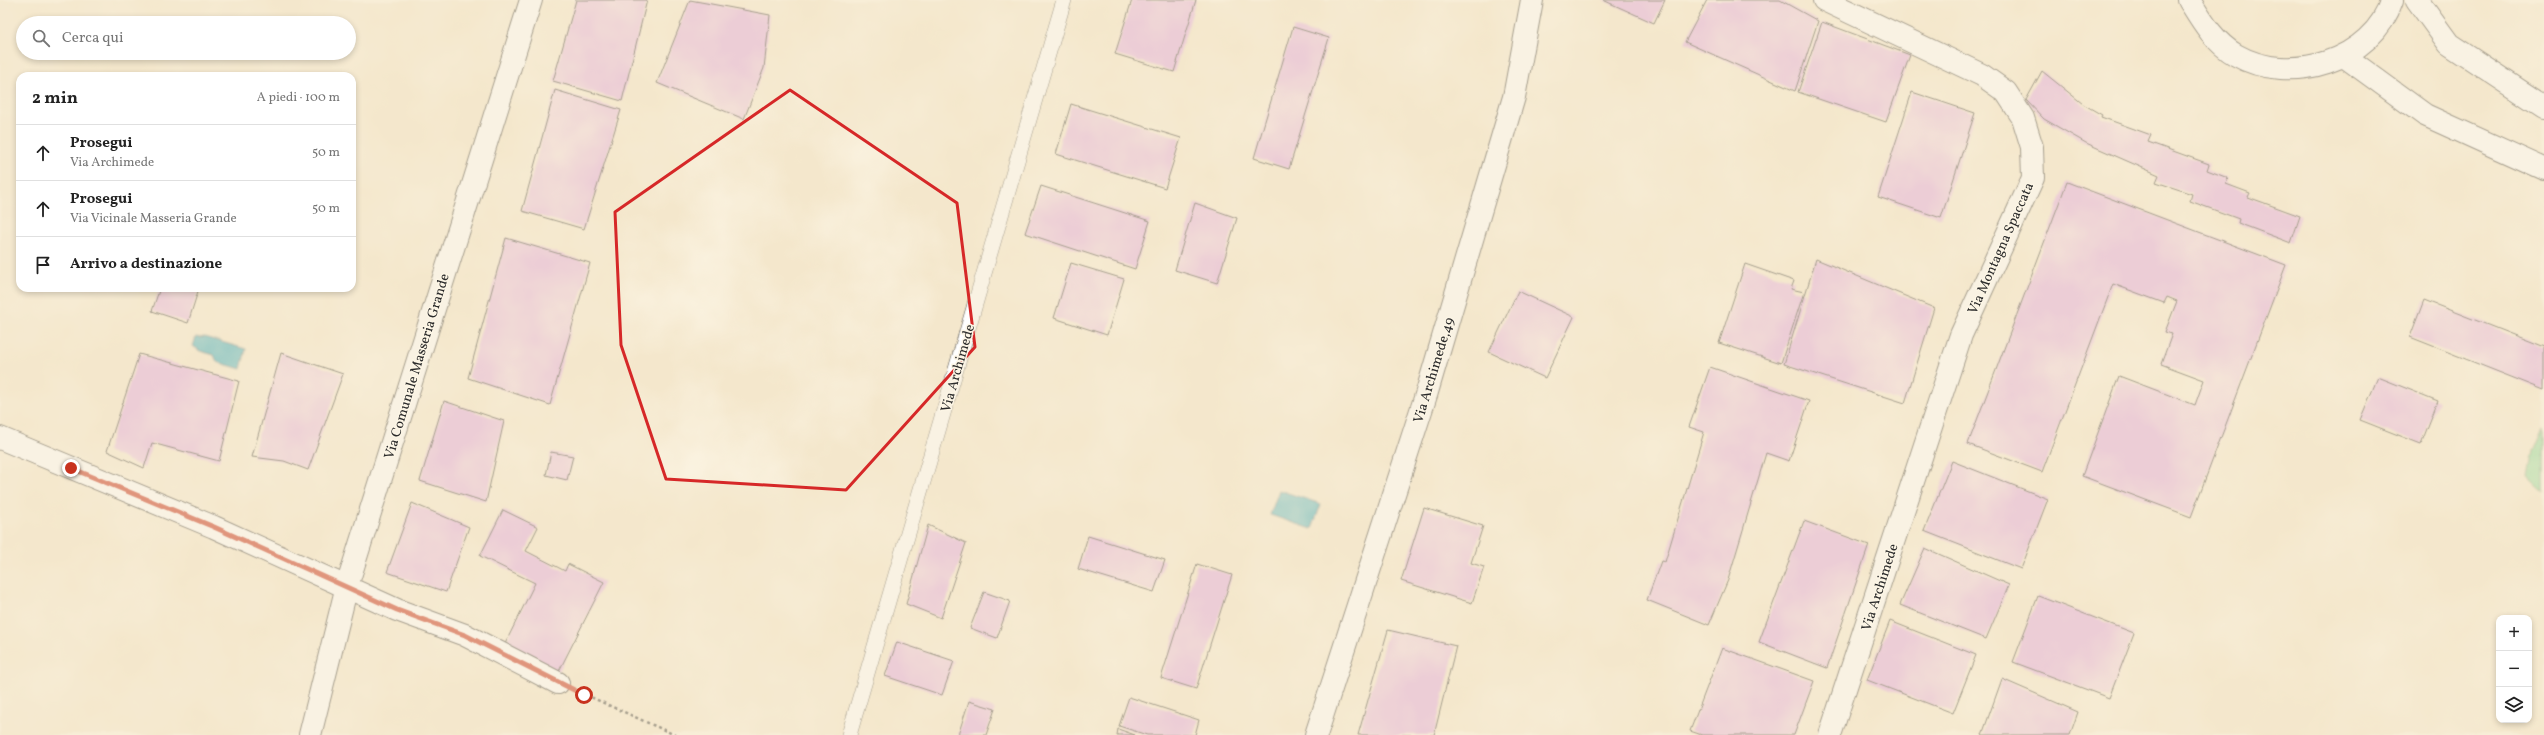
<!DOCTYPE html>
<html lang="it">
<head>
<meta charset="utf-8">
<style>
  :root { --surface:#fff; --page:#f6f6f6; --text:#222; --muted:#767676; --line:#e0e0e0 }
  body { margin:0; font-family:Vollkorn,serif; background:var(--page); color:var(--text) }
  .controls { position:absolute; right:12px; bottom:12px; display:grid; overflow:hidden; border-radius:8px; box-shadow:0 2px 6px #0003 }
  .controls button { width:36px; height:36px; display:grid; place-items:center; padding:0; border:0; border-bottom:1px solid var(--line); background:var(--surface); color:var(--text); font:20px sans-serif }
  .stop { position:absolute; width:12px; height:12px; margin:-9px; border:3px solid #c8321e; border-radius:50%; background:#fff }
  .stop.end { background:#c8321e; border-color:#fff; box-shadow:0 1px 4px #0008 }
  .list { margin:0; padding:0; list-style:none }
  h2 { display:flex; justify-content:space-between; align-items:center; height:52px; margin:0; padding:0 16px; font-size:17px }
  h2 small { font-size:13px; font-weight:400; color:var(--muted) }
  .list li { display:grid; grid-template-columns:26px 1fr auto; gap:12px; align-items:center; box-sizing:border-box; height:56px; padding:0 16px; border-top:1px solid var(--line) }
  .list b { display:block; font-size:15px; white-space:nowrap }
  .list p { margin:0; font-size:13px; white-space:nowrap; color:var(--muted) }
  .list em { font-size:13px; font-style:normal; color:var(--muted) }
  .icon { flex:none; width:22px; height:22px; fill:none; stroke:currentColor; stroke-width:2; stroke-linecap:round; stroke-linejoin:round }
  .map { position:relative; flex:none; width:2544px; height:735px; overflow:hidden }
  .search { position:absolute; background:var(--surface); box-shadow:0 2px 6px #0003; left:16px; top:16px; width:340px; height:44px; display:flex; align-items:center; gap:10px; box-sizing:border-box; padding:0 14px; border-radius:22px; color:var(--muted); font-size:15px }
  .panel { position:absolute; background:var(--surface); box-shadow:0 2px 6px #0003; left:16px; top:72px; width:340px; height:220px; border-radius:12px }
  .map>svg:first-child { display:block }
  .green { fill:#86d797; stroke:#588161 }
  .water { fill:#40adbe; stroke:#366c74 }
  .building { fill:#e3aee2 }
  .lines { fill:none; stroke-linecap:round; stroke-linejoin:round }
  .lane-casing { stroke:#494743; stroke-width:16 }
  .street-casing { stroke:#494743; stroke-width:24 }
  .secondary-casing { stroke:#494743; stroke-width:24 }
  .path { stroke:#494743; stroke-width:2.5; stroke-dasharray:3 3; stroke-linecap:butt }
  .lane { stroke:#fff; stroke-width:15 }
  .street { stroke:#fff; stroke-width:22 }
  .secondary { stroke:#fff; stroke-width:22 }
  .route { stroke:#c8321e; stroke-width:5 }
  .marked { fill:none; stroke:#d62828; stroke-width:3; stroke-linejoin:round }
  .labels { text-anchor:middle; stroke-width:3; stroke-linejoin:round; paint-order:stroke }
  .street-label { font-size:14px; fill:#2b2b2b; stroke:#fcf5e5 }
</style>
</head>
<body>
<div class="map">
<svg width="2544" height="735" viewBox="0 0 2544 735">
  <rect width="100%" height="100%" fill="#fcf5e5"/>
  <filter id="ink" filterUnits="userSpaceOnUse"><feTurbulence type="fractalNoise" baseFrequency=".025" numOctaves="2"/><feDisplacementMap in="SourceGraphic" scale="8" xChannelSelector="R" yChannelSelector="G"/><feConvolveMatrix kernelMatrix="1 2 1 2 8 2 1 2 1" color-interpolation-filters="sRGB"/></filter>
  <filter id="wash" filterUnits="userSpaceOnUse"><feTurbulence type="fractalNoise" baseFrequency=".012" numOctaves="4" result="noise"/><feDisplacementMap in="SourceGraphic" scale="16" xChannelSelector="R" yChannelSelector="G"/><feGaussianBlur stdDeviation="0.9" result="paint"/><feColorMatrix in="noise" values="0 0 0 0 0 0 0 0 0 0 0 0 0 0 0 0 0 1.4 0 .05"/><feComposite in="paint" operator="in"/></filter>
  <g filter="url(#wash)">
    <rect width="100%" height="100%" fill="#f4e7cc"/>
    <path class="green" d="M2544,426V491L2529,477L2534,450Z"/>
    <g class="water">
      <path d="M196,337L200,338L204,337L246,349L241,369L217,362L214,355L200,351L193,346Z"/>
      <path d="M1279,490L1321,504L1312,529L1270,515Z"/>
    </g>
    <g id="blocks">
      <g class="building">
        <path d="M576,0H647L622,101L553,81Z"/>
        <path d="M690,0L770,15L764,68L744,119L657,83Z"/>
        <path d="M1132,0H1196L1174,72L1115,54Z"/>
        <path d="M1603,0H1665L1654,23Z"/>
        <path d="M1707,0H1780L1818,21L1795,91L1685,42Z"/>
        <path d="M1822,22L1910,55L1886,122L1798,92Z"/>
        <path d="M1293,27L1329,38L1289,169L1254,158Z"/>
        <path d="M2042,71L2083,104L2102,115L2101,117L2151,135L2148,142L2209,164L2207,170L2228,178L2226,184L2250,193L2248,197L2300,216L2291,243L2238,223L2239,219L2190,201L2192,194L2156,182L2159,175L2086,143L2044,119L2026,100Z"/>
        <path d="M555,90L621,110L584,229L522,211Z"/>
        <path d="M1912,92L1975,113L1941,218L1878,197Z"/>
        <path d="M1071,104L1181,138L1165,188L1056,154Z"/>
        <path d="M2067,182L2286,265L2191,517L2082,476L2119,376L2195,405L2204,380L2161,364L2172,334L2165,332L2177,301L2167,297L2164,303L2113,284L2042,472L1968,444Z"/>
        <path d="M1041,186L1150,221L1135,269L1025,233Z"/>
        <path d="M1195,203L1237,218L1217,283L1175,270Z"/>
        <path d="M506,238L590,263L550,405L468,378Z"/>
        <path d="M1816,259L1934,308L1905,403L1784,364Z"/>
        <path d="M1071,263L1124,279L1107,335L1054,318Z"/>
        <path d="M1745,264L1794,281L1791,289L1804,292L1781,363L1719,343Z"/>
        <path d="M160,288H199L188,323L152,311Z"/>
        <path d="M1518,291L1574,317L1545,378L1489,352Z"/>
        <path d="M2424,300L2544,347V390L2410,337Z"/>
        <path d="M281,353L343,374L308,470L284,461L252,457Z"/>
        <path d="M139,354L239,381L219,461L152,443L144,468L107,451Z"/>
        <path d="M1710,367L1809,401L1789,461L1766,453L1728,580L1709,625L1647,600L1661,561L1665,562L1704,432L1689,427Z"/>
        <path d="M2378,377L2438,401L2421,444L2360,420Z"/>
        <path d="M444,401L504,421L486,502L420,481Z"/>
        <path d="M551,452L573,456L567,480L546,475Z"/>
        <path d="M1952,461L2048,499L2021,569L1924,531Z"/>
        <path d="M412,503L469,527L446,592L387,572Z"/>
        <path d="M1424,508L1483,526L1471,563L1484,567L1472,603L1401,581Z"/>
        <path d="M503,510L538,527L526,551L565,571L568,564L604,582L556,677L502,650L535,583L480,556Z"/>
        <path d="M1804,521L1869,545L1827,668L1759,642Z"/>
        <path d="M928,525L966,543L941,618L906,604Z"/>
        <path d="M1088,536L1165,560L1154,592L1078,569Z"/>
        <path d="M1925,548L2009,585L1986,639L1900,605Z"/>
        <path d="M1197,564L1232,575L1196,689L1161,678Z"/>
        <path d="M984,592L1010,601L997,638L970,628Z"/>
        <path d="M2038,596L2134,633L2109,698L2013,662Z"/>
        <path d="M1890,621L1976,655L1953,713L1867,680Z"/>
        <path d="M1388,630L1456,646L1434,735H1358Z"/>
        <path d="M897,642L954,661L942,695L885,676Z"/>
        <path d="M1722,648L1814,681L1794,735H1702L1690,731Z"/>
        <path d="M2002,679L2078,712L2070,735H1982Z"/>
        <path d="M1129,697L1199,720L1195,735H1147L1119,726Z"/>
        <path d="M969,701L995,709L986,735H958Z"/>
        <path d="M1118,729L1135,735H1117Z"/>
      </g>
    </g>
  </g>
  <g filter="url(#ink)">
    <use href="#blocks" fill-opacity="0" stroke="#494743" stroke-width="1"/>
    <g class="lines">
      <g class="lane-casing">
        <path id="lane" d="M849,735L1064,0"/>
      </g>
      <g class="street-casing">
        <g id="street">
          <path d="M1824,0L1982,75L2006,92L2023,118L2032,147L2033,178L1961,335L1830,735"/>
          <path d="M0,438L214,527L397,610L465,635L558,683"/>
          <path d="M310,735L347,586L531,0"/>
          <path d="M1316,735L1427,392L1514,97L1532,0"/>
        </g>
      </g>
      <g class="secondary-casing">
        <g id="secondary">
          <path d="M2189,0C2202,21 2214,42 2236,55C2290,86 2373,61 2392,0"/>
          <path d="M2417,0L2449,44L2544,107"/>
          <path d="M2344,56L2425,115L2544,169"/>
        </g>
      </g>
      <path class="path" d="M586,695L675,735"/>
      <use href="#lane" class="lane"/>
      <use href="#street" class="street"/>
      <use href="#secondary" class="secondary"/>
    </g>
  </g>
  <g class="lines" filter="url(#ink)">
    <path class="route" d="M71,468L214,527L397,610L465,635L584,695"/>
  </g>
  <path d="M0 0H2544V735H0ZM790,90L957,203L975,347L846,490L666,479L621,345L615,212Z" fill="#f4e7cc" fill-opacity=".55" fill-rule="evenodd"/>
  <path class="marked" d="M790,90L957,203L975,347L846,490L666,479L621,345L615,212Z"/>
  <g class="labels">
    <g class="street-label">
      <text transform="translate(2000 248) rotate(-66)" y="5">Via Montagna Spaccata</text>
      <text transform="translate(416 366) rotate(-73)" y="5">Via Comunale Masseria Grande</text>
      <text transform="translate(957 368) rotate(-74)" y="5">Via Archimede</text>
      <text transform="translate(1433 370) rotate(-73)" y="5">Via Archimede,49</text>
      <text transform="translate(1879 587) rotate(-72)" y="5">Via Archimede</text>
    </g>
  </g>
</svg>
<div class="controls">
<button>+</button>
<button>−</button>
<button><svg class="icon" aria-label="layers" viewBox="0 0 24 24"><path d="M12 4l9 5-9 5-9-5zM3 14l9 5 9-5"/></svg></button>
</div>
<div class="stop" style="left:584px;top:695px"></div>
<div class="stop end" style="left:71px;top:468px"></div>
<div class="search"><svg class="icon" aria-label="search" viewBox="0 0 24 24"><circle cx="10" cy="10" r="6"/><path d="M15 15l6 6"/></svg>Cerca qui</div>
<section class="panel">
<h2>2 min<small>A piedi · 100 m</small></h2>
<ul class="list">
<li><svg class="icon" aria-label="ahead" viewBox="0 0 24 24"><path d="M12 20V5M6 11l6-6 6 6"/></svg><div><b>Prosegui</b><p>Via Archimede</p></div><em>50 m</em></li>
<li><svg class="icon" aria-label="ahead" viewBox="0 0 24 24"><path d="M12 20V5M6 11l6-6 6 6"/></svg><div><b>Prosegui</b><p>Via Vicinale Masseria Grande</p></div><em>50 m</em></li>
<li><svg class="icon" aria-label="arrive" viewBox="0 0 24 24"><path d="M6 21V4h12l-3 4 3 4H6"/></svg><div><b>Arrivo a destinazione</b></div></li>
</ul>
</section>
</div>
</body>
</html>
